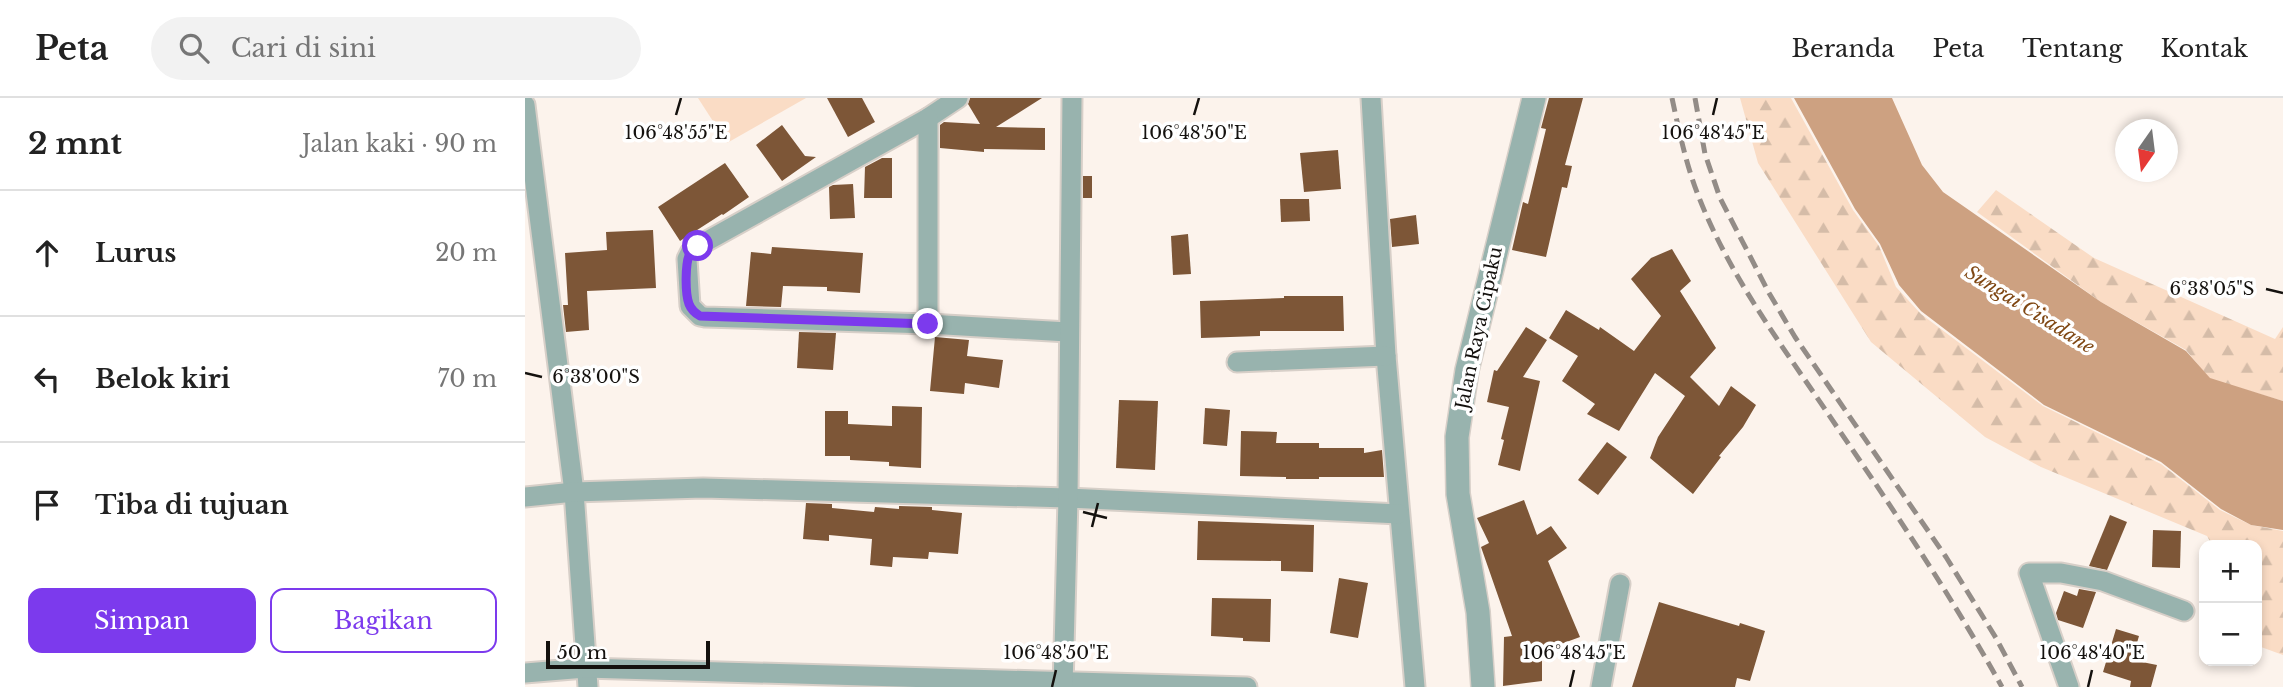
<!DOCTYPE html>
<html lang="id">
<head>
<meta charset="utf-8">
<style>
  :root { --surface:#fff; --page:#f2f2f2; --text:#222; --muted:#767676; --line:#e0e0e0; --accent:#7c3aed }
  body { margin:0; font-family:"Libre Baskerville",serif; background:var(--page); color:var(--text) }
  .controls { position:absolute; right:21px; bottom:21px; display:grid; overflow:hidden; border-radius:14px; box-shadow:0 4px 10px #0003 }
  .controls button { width:63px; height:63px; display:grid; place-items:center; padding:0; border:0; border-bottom:2px solid var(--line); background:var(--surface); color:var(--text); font:35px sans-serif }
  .compass { position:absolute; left:1590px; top:21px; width:63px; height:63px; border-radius:50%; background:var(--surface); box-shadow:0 4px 10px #0003; rotate:194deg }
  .scale { position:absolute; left:21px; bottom:18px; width:164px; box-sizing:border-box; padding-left:7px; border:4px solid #14110e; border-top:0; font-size:19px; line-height:24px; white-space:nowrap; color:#14110e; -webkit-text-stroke:5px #fff; paint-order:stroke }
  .stop { position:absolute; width:21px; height:21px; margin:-16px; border:5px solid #7c3aed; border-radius:50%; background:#fff }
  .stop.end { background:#7c3aed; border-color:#fff; box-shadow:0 2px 7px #0008 }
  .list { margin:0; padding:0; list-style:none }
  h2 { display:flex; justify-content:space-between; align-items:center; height:91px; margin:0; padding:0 28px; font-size:30px }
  h2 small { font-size:23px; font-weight:400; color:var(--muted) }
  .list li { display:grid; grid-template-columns:46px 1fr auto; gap:21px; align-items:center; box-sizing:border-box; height:126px; padding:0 28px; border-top:2px solid var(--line) }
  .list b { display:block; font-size:26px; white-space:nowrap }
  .list em { font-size:23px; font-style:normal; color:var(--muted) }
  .actions { display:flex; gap:14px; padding:21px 28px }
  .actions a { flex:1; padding:16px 0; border:2px solid var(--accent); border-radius:14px; text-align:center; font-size:24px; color:var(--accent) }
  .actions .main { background:var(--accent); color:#fff }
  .icon { flex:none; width:38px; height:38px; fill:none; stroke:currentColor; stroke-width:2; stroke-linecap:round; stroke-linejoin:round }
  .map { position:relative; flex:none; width:1758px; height:589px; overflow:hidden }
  header { display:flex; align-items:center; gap:42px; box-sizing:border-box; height:98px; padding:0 35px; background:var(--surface); border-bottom:2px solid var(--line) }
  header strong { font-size:33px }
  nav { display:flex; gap:38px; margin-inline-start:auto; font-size:24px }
  .search { width:490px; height:63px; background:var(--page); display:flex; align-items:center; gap:18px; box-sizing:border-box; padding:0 24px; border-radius:38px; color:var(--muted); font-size:26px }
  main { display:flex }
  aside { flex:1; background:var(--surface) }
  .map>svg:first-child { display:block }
  .forest { fill:url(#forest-firs) }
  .garden { fill:#fadcc5 }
  .water { fill:#cda181 }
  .building { fill:#7d5637 }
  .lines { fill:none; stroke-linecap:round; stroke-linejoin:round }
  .minor-casing { stroke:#d7cfc8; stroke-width:23 }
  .tertiary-casing { stroke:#d7cfc8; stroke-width:26 }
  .minor { stroke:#98b3ae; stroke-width:19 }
  .tertiary { stroke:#98b3ae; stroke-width:23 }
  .rail { stroke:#938c87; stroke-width:5; stroke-dasharray:14 7; stroke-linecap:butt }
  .route { stroke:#7c3aed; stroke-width:9 }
  .ticks { fill:none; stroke:#14110e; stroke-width:2.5 }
  .labels { text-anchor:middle; stroke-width:7; stroke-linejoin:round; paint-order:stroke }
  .street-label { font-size:18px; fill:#14110e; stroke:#fff }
  .water-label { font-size:19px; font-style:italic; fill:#7f4713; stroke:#fff }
  .ticks-label { font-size:18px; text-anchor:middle; fill:#14110e; stroke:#fff; stroke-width:7; stroke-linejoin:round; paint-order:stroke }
</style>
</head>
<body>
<header>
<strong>Peta</strong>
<div class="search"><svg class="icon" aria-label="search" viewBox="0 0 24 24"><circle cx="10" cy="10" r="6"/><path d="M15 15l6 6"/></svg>Cari di sini</div>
<nav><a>Beranda</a><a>Peta</a><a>Tentang</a><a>Kontak</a></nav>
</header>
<main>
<aside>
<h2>2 mnt<small>Jalan kaki · 90 m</small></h2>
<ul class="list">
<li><svg class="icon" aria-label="ahead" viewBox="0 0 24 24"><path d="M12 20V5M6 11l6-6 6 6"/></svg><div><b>Lurus</b></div><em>20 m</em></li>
<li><svg class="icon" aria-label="left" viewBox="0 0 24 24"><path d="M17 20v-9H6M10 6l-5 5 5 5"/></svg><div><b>Belok kiri</b></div><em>70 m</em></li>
<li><svg class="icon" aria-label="arrive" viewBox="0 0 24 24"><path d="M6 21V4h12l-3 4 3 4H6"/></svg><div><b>Tiba di tujuan</b></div></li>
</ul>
<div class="actions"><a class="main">Simpan</a><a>Bagikan</a></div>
</aside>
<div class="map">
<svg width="1758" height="589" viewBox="0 0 1758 589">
  <defs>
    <pattern id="forest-firs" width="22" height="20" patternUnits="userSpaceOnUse" patternTransform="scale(1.75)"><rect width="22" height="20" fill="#fadcc5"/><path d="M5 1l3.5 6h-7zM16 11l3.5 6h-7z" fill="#d5bca8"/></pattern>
  </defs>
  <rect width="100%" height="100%" fill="#fcf3ec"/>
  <g class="forest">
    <path d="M1215,0H1266L1328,112L1354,148L1371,189L1396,216L1518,308L1636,366L1695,412L1726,427L1758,433V557L1736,549L1732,541V447H1687L1682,438L1516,369L1460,339L1346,244L1233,65Z"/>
    <path d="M1471,92L1569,160L1750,241L1758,229V303L1685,281L1661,252L1576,204L1452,114Z"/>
  </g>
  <path class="garden" d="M173,0H281L202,45Z"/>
  <path class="water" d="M1269,0H1367L1397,67L1418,94L1576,204L1661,253L1685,280L1758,303V432L1726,427L1696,411L1636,364L1519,307L1396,213L1374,187L1355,146L1330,111Z"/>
  <g class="building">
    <path d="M302,0H337L350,24L323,39Z"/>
    <path d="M445,0H517L471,29L520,30V52L459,51V54L415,50V27L419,24L455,26L443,6Z"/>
    <path d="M1024,0H1058L1040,67L1047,68L1042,90L1037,89L1021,159L987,152L998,104L1003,106L1021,31L1016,30Z"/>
    <path d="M257,27L280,58L291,59L257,83L231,47Z"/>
    <path d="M813,52L816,91L779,94L775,55Z"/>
    <path d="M357,60H367V100H339L340,69Z"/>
    <path d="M200,65L224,99L198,117L197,116L155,143L133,109Z"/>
    <rect x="558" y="78" width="9" height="22"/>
    <path d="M328,86L330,120L305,121L304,89L308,87Z"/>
    <path d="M755,101H784L785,123L756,124Z"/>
    <path d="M891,117L894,146L867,149L865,121Z"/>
    <path d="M128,132L131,190L62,193L64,232L41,234L38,207H43L40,155L82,152L81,134Z"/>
    <path d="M663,136L666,176L648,177L646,138Z"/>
    <path d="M247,149L338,155L335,195L302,193V189L258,188L256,209L221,208L226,154L246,156Z"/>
    <path d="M1147,151L1166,183L1155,193L1191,250L1165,279L1194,308L1206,288L1231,307L1218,329L1194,358L1196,359L1168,396L1125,360L1133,339L1160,298L1130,275L1094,333L1062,316L1070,306L1037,283L1053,258L1024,240L1041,212L1074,232L1075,229L1109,253L1136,218L1106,181L1126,160Z"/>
    <path d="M759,198H818L819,233H735V238L676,240L675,203L759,200Z"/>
    <path d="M1001,229L1022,242L998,279L1015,283L995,373L973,367L979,342L976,341L984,309L962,304L969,272L972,273Z"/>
    <path d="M274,234L311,235L308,272L272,270Z"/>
    <path d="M410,239L444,242L442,258L478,262L474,290L440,285L439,296L405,293Z"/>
    <path d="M594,302L633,303L630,372L591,370Z"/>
    <path d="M367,308L397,309L396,370L364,368V364L325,362V358H300V313H323V326L367,328Z"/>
    <path d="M680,310L705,312L702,348L678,346Z"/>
    <path d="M716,333L752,334L751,345H794V350H839V355L857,352L859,379H794V381H761V379L715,378Z"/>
    <path d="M1082,344L1102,359L1073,397L1053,382Z"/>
    <path d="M999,402L1012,437L1026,428L1042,450L1023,463L1055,539L1017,553V583L978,588L979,539L987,538L956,449L964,445L952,420Z"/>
    <path d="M281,405L307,406V410L349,414L350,409L374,411V408L407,409V412L437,415L433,456L404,454L403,461L368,459L367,469L345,467L347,441L304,437V443L278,441Z"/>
    <path d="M1585,417L1602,424L1582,472L1564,468Z"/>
    <path d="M673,423L789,427L788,474L756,473V463L672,462Z"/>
    <path d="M1628,432L1656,433L1655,470L1627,469Z"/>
    <path d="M814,480L843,485L833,540L805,535Z"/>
    <path d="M1554,491L1571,494L1558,530L1533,522L1531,515L1539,493L1552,498Z"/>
    <path d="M687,500L746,501L745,544L718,543V540L686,538Z"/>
    <path d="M1134,504L1214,528L1215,525L1240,533L1225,583L1212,580L1210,589H1107Z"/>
    <path d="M1591,531L1614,538L1607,562L1632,567L1626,589H1605L1606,583L1578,574Z"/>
  </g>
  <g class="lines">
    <g class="minor-casing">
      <g id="minor">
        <path d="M433,0L403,20L173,148L165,155L162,161L165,208L175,218L180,219L403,226L543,234"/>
        <path d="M846,0L861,258L890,589"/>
        <path d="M0,7L49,394L63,589"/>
        <path d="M403,20V226"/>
        <path d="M712,264L861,258"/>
        <path d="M0,399L49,394L178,390L543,400L874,416"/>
        <path d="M0,575L60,570L722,589"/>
        <path d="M538,589L543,400L547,0"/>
        <path d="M1076,589L1095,486"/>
        <path d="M1544,589L1504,475H1536L1578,483L1659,513"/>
      </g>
    </g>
    <g class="tertiary-casing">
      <path id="tertiary" d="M958,589L953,514L933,396L932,339L942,272L1009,0"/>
    </g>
    <use href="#minor" class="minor"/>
    <use href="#tertiary" class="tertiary"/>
    <g class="rail">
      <path d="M1147,0C1154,33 1161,66 1173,97C1206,182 1262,254 1312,329C1370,414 1427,499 1477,589"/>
      <path d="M1170,0L1180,56L1195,100L1244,195L1270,239L1421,459L1471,540L1497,589"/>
    </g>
  </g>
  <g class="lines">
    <path class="route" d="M173,148L165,155C160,165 160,195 164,206C166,211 170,215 175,218L403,226"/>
  </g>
  <path class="ticks" d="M151,17L156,0M669,17L674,0M1188,17L1192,0M1741,191L1758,195M0,275L17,279M558,414L582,420M567,429L573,405M527,589L531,572M1045,589L1049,572M1563,589L1567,572"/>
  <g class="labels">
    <g class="street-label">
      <text transform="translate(954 230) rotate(-78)" y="6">Jalan Raya Cipaku</text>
    </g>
    <g class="water-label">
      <text transform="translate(1505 211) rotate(32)" y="7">Sungai Cisadane</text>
    </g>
  </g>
  <g class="ticks-label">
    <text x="151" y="41">106°48'55"E</text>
    <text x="669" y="41">106°48'50"E</text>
    <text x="1188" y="41">106°48'45"E</text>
    <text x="1687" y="197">6°38'05"S</text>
    <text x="71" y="285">6°38'00"S</text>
    <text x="531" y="561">106°48'50"E</text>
    <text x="1049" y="561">106°48'45"E</text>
    <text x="1567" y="561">106°48'40"E</text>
  </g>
</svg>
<div class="controls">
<button>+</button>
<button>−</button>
</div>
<svg class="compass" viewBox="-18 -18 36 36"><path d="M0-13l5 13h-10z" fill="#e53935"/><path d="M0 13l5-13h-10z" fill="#767676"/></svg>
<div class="scale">50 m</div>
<div class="stop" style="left:173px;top:148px"></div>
<div class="stop end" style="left:403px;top:226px"></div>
</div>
</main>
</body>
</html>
